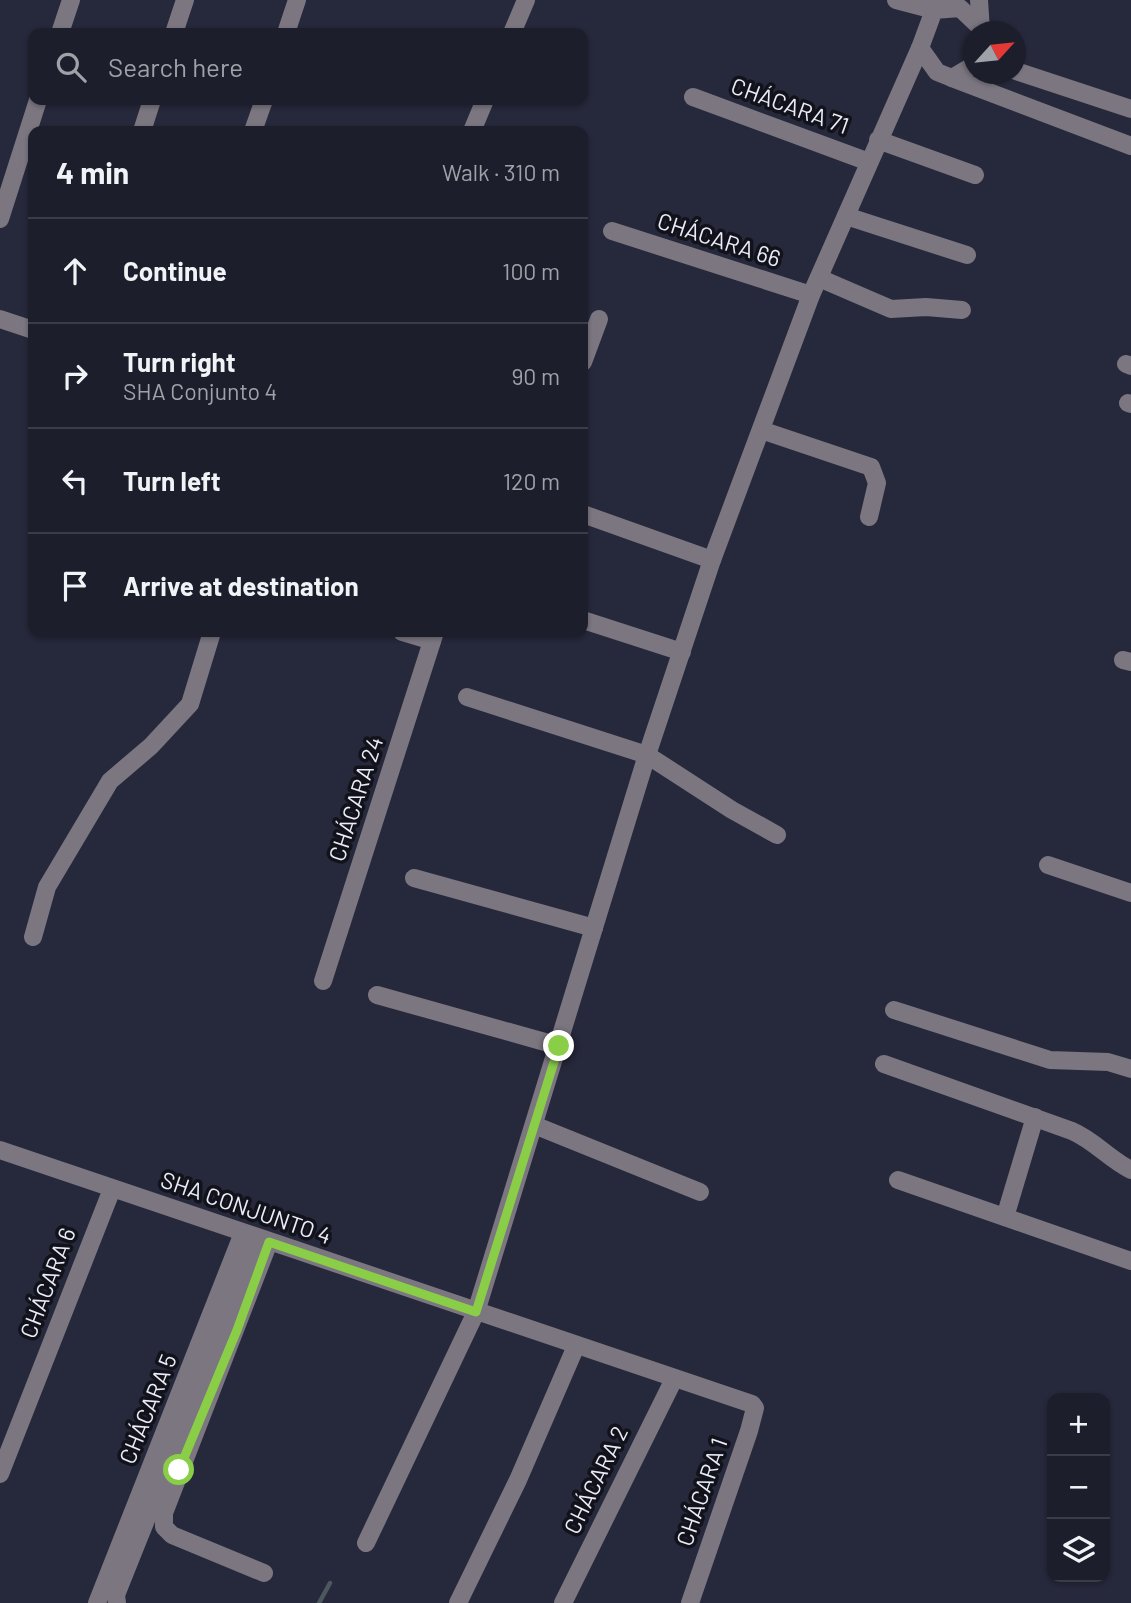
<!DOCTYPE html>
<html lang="en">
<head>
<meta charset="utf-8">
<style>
  :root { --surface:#1c1e2c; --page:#252734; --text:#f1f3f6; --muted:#a0a2a9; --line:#3a3c48 }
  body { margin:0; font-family:Barlow,sans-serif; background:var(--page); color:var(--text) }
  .controls { position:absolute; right:21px; bottom:21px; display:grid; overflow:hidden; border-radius:14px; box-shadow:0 2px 5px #0004 }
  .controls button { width:63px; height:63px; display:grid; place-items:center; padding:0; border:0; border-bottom:2px solid var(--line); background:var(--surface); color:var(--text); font:35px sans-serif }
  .compass { position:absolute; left:963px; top:21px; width:63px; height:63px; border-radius:50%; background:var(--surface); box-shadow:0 2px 5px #0004; rotate:63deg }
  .stop { position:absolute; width:21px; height:21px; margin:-16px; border:5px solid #8ace47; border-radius:50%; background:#fff }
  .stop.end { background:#8ace47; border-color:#fff; box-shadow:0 2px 7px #0008 }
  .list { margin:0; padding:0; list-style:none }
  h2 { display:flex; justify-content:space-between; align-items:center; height:91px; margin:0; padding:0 28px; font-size:30px }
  h2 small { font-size:23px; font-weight:400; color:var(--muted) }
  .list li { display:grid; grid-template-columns:46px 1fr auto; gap:21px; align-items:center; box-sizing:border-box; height:105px; padding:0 28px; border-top:2px solid var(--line) }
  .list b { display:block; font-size:26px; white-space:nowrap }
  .list p { margin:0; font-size:23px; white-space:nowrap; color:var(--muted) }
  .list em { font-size:23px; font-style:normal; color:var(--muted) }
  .icon { flex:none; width:38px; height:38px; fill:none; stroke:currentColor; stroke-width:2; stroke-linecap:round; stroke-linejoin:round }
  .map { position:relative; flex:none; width:1131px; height:1603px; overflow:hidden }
  .search { position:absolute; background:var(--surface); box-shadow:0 2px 5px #0004; left:28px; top:28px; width:560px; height:77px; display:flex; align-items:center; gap:18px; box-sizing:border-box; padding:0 24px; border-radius:14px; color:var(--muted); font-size:26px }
  .panel { position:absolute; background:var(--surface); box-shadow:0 2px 5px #0004; left:28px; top:126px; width:560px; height:511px; border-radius:14px }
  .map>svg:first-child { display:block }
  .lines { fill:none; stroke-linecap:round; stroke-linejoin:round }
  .stream { stroke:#4c585e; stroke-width:4.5 }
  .minor { stroke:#7b7680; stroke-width:18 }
  .route { stroke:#8ace47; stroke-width:9 }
  .labels { text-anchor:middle; stroke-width:7; stroke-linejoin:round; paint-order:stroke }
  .street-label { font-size:23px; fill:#eaecf9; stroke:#11121a }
</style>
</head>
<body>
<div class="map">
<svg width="1131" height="1603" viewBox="0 0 1131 1603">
  <rect width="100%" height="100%" fill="#26283b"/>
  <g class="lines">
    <path class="stream" d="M319,1603L330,1583"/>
    <g class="minor">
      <path d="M896,0L934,10L939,0"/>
      <path d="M979,0L981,31"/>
      <path d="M60,33L71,0"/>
      <path d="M174,33L185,0"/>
      <path d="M286,33L297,0"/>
      <path d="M512,33L526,0"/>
      <path d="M974,65L952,78L937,72L920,48L934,10L960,8L981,28"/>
      <path d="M1016,71L1131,109"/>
      <path d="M952,78L1131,146"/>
      <path d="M693,97L869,162"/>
      <path d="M142,131L152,100"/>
      <path d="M253,131L264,100"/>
      <path d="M472,131L485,100"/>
      <path d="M878,140L975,175"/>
      <path d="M846,216L967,255"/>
      <path d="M0,219L38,100"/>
      <path d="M612,231L811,295"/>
      <path d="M819,278L891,309L926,307L962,310"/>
      <path d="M0,319L33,330"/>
      <path d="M583,362L599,319"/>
      <path d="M1126,364L1131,366"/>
      <path d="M1128,403L1131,404"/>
      <path d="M761,430L871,467L877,483L869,517"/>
      <path d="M583,514L712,560"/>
      <path d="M583,620L682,652"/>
      <path d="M402,632L432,641"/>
      <path d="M1123,660L1131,662"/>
      <path d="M467,697L647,755L732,810L777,835"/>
      <path d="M1048,865L1131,893"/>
      <path d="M414,878L594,928"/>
      <path d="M33,937L47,887L110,781L151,746L190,704L212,632"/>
      <path d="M323,981L435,632"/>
      <path d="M377,995L559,1046"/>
      <path d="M894,1010L1050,1060L1108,1062L1131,1069"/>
      <path d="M884,1064L1072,1131C1095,1141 1109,1159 1131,1170"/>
      <path d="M534,1125L700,1192"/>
      <path d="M0,1150L752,1404L755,1408L749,1431L690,1603"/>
      <path d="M898,1180L1131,1261"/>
      <path d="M1005,1217L1035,1117"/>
      <path d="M0,1474L112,1189"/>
      <path d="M366,1543L476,1312L647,755L712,560L811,295L920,48"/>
      <path d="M264,1573L172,1535L164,1527V1513L269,1242"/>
      <path d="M97,1603L243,1233"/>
      <path d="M117,1603L116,1595L256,1245"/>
      <path d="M458,1603L518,1480L576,1346"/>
      <path d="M563,1603L674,1379"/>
    </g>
  </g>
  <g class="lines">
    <path class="route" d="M179,1470L237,1330L269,1242L476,1312L559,1046"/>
  </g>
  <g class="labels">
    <g class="street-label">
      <text transform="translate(790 106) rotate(20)" y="8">CHÁCARA 71</text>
      <text transform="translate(719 240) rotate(18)" y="8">CHÁCARA 66</text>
      <text transform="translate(356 799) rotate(-72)" y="8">CHÁCARA 24</text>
      <text transform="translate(246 1208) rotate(19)" y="8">SHA CONJUNTO 4</text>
      <text transform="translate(48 1283) rotate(-69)" y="8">CHÁCARA 6</text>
      <text transform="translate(148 1409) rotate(-68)" y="8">CHÁCARA 5</text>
      <text transform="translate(596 1480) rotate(-64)" y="8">CHÁCARA 2</text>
      <text transform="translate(702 1492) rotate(-71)" y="8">CHÁCARA 1</text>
    </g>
  </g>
</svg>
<div class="controls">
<button>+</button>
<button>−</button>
<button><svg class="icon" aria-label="layers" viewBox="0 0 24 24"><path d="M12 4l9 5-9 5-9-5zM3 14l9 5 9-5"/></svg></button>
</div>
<svg class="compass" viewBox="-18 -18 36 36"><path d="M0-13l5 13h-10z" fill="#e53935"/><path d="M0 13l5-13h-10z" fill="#a0a2a9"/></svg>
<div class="stop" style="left:179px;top:1470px"></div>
<div class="stop end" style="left:559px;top:1046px"></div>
<div class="search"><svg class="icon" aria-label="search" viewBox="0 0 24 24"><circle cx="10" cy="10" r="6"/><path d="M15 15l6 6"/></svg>Search here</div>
<section class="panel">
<h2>4 min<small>Walk · 310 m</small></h2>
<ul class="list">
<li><svg class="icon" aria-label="ahead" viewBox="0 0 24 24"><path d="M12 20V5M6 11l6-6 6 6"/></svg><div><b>Continue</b></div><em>100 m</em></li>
<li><svg class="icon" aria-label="right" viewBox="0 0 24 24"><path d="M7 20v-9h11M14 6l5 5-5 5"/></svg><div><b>Turn right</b><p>SHA Conjunto 4</p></div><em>90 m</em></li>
<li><svg class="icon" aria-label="left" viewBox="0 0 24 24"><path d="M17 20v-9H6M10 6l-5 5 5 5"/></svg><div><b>Turn left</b></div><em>120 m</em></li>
<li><svg class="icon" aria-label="arrive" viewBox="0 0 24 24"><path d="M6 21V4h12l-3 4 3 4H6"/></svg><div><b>Arrive at destination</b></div></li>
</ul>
</section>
</div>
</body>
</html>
